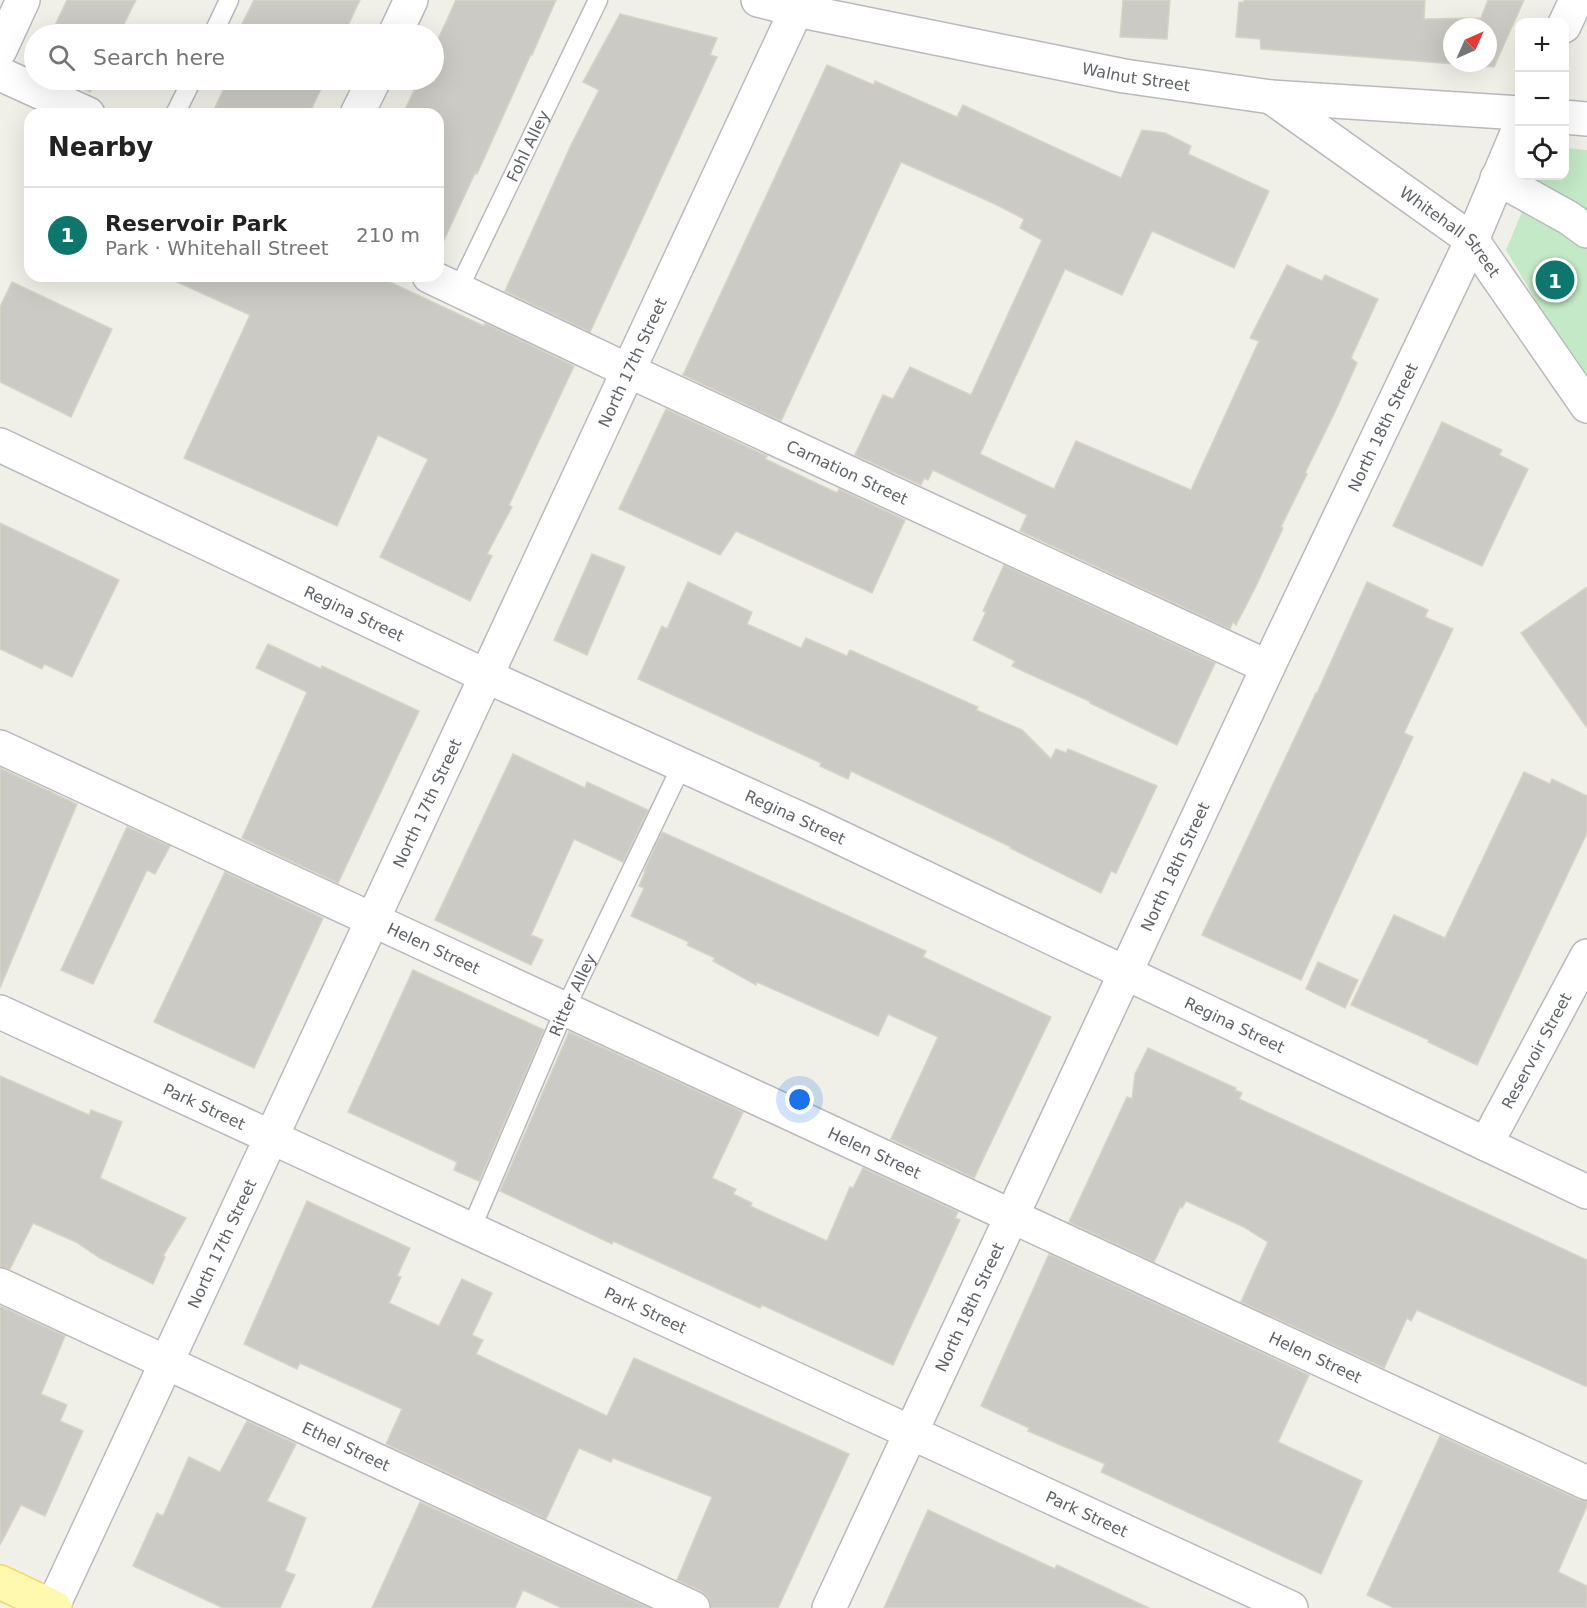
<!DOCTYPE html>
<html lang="en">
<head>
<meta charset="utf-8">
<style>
  :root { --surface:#fff; --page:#f2f2f2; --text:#222; --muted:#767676; --line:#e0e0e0; --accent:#0f766e }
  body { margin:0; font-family:"DejaVu Sans",sans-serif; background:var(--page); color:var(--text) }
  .controls { position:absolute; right:18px; top:18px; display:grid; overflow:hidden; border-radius:12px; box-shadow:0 6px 24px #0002 }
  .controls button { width:54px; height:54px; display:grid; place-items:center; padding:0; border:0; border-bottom:2px solid var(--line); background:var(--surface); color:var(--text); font:30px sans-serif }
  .compass { position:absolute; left:1443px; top:18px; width:54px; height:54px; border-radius:50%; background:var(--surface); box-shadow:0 6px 24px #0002; rotate:45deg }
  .you { position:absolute; left:800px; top:1100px; width:21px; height:21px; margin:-15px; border:4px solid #fff; border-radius:50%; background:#1a73e8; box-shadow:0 0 0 9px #1a73e833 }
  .badge { display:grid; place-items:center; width:39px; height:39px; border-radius:50%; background:var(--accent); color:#fff; font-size:20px; font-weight:700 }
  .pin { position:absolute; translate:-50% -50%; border:3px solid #fff; box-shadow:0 2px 6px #0006 }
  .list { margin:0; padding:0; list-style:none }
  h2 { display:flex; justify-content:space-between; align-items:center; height:78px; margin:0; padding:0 24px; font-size:26px }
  h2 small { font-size:20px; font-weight:400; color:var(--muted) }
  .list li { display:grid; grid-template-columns:39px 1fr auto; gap:18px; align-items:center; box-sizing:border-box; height:96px; padding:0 24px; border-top:2px solid var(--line) }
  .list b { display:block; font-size:22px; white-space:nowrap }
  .list p { margin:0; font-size:20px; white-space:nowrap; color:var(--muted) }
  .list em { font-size:20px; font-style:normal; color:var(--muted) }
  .icon { flex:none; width:33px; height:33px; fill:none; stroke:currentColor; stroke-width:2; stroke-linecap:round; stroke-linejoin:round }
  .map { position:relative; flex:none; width:1587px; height:1608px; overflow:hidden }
  .search { position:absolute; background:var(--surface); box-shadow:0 6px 24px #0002; left:24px; top:24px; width:420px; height:66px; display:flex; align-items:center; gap:15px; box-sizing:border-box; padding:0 21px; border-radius:33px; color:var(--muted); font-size:22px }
  .panel { position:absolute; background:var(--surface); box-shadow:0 6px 24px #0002; left:24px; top:108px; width:420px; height:174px; border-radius:18px }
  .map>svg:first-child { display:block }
  .green { fill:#c4e9c6 }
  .building { fill:#cccac4; stroke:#d7d3c5; stroke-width:1.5; fill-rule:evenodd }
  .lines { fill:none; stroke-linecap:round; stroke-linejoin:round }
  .service-casing { stroke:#b8b9be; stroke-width:21 }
  .minor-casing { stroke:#b8b9be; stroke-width:36 }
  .secondary-casing { stroke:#b9bbc1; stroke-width:36 }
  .primary-casing { stroke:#f8d75a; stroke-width:36 }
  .service { stroke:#fff; stroke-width:18 }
  .minor { stroke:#fff; stroke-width:33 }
  .secondary { stroke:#fff; stroke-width:33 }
  .primary { stroke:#fff8af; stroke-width:33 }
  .labels { text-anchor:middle; stroke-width:5; stroke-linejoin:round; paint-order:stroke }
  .street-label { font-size:16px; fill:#5f6268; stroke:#fff }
</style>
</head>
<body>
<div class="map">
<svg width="1587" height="1608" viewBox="0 0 1587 1608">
  <rect width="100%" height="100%" fill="#f1f0e8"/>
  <path class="green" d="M1565,148L1587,150V374L1541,309L1506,250L1537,176H1564Z"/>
  <g class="building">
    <path d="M67,0H136L119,34H51Z"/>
    <path d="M254,0H360L344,34H237Z"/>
    <path d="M456,0H556L532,55L531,54L477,174L475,173L438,253V114H403L419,80L434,82V48Z"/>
    <path d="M1123,0H1170L1167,39L1120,37Z"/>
    <path d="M1244,0H1425L1424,19L1481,18L1488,0H1524L1494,67L1261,49L1260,39L1236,37L1239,2H1244ZM1452,27H1488V63H1452Z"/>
    <path d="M620,14L717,38L710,55L717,57L590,332L505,291L571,145L599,90L583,82Z"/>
    <path d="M827,65L874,85L875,81L957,117L963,105L1121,178L1142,130L1165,133L1191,146L1188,154L1269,191L1234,268L1152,231L1122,295L1065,269L980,454L1054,489L1076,441L1191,490L1259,341L1250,338L1287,265L1322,281L1325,275L1378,299L1351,358L1357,363L1334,414L1305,473L1307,474L1281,527L1283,528L1256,586L1236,625L1233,622L1230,629L1020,531L1027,515L933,470L928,480L924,478L921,485L855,455L883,395L893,399L910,367L971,395L1042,240L1020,228L1024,219L995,204L901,162L781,421L683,375Z"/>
    <path d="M65,80H96L90,92Z"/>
    <path d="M228,80H305L322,87L309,114H212Z"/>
    <path d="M164,276H377L484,326L485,323L574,366L509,505L512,507L487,554L492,556L470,601L380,557L428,459L378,435L337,526L184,458L250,315Z"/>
    <path d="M12,282L112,329L71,417L0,382V307Z"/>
    <path d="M666,409L767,456L765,459L837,493L839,489L905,520L872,593L736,531L720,555L619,509Z"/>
    <path d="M1442,422L1502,450L1499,455L1528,469L1482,566L1393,526Z"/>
    <path d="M0,523L119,580L72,677L44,664L42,669L0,649Z"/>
    <path d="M592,554L625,567L587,655L554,640Z"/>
    <path d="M1004,565L1215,663L1177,745L1090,703L1091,702L1012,666L1015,661L973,640L986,612L983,611Z"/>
    <path d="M688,582L752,612L747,624L801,648L806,638L847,656L850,650L978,707L976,710L1022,730L1051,759L1056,749L1066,753L1068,749L1157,786L1116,873L1111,871L1101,893L1010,848L1011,847L851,771L848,779L820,766L821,763L638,679L662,626L667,629Z"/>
    <path d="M1367,582L1428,610L1425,617L1453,629L1404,733L1413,737L1301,980L1202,935L1316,693H1317Z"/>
    <path d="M1587,587V728L1521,633Z"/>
    <path d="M268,644L321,669L322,666L419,711L338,883L242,838L307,692L256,668Z"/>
    <path d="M513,754L585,788L587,782L648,810L623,862L574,839L531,935L543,940L531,965L435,920Z"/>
    <path d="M0,768L77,804L0,988Z"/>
    <path d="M1524,772L1550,784L1552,779L1587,796V833L1477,1065L1428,1042L1429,1040L1351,1005L1394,915L1445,938Z"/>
    <path d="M127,827L170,846L155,874L147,870L93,984L61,970Z"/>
    <path d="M662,832L926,951L923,957L1051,1017L974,1178L891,1139L938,1037L888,1014L878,1036L757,982L756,985L713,961L715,958L687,945L689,942L631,916L644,888L639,886L645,872L644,871Z"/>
    <path d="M225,872L323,918L254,1068L154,1022Z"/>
    <path d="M1318,962L1358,980L1345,1008L1306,989Z"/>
    <path d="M413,970L544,1030L479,1181L454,1170L457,1162L348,1112Z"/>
    <path d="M569,1032L743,1112L712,1178L736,1189L733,1194L752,1203L750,1206L827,1241L850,1187L853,1188L863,1168L958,1212L955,1218L960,1220L893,1365L762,1305L760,1308L613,1241L612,1244L500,1191Z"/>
    <path d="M1148,1048L1236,1088L1235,1090L1242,1093L1239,1099L1587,1260V1387L1417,1310L1411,1321L1407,1318L1384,1368L1325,1341L1241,1302L1268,1242L1244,1227L1186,1201L1182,1208L1180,1207L1154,1262L1069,1222L1127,1097L1132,1099L1135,1074Z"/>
    <path d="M0,1076L89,1115L91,1110L122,1122L100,1178L186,1218L163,1256L165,1257L153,1284L100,1258L76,1242L33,1223L10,1269L0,1267Z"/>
    <path d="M307,1201L410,1248L397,1276L401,1277L389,1303L439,1326L462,1279L492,1293L472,1335L483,1340L476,1354L607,1416L634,1358L849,1454L778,1608H711L709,1598L701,1591L677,1580L712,1497L613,1458L611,1462L579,1448L546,1519L386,1444L402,1409L300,1363L297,1369L244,1344Z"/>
    <path d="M1049,1254L1309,1375L1278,1442L1362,1481L1321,1574L1101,1472L1105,1464L1028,1431L1029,1428L981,1406Z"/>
    <path d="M0,1306L65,1336L41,1394L67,1405L60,1421L83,1431L45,1516L21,1505L0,1545Z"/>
    <path d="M247,1421L296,1444L267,1501L306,1518L285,1571L295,1575L280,1608H223L133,1566L157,1513L163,1516L189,1457L220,1472Z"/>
    <path d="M1440,1436L1579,1500L1587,1501V1506L1558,1572L1587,1586V1608H1394L1367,1595Z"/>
    <path d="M420,1502L649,1608H562L523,1590L515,1608H372Z"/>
    <path d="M928,1510L1055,1569L1057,1565L1149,1608H884Z"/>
  </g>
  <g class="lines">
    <g class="service-casing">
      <g id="service">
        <path d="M213,34L229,0"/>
        <path d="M175,114L192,80"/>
        <path id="s1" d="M458,290L598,0"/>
        <path id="s2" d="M471,1229L565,1009L682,765"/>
      </g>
    </g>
    <g class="minor-casing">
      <g id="minor">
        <path id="s3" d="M758,0L797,10L1124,76L1271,97L1520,113"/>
        <path d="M1564,26L1576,0"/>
        <path d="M395,34L411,0"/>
        <path d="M0,50L23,0"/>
        <path d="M0,74L88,114"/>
        <path id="s4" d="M1271,97L1472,240L1587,406"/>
        <path d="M357,114L374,80"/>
        <path d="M1564,117L1587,119"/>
        <path d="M1497,178L1569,218L1587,231"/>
        <path id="s5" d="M429,276L629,371L1268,667"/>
        <path id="s6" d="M0,445L486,676L816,826L1587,1192"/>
        <path id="s7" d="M0,747L1587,1483"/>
        <path id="s8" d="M0,1012L1291,1608"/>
        <path id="s9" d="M1486,1144L1587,956"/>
        <path id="s10" d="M0,1285L693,1608"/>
        <path id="s11" d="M829,1608L1268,667L1472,240L1520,126"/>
      </g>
    </g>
    <g class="secondary-casing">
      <g id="secondary">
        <path id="s12" d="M52,1608L801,0"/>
      </g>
    </g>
    <g class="primary-casing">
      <path id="primary" d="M0,1582L55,1608"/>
    </g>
    <use href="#service" class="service"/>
    <use href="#minor" class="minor"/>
    <use href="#secondary" class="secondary"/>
    <use href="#primary" class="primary"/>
  </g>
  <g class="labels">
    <g class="street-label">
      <text dy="6" stroke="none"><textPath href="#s3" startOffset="386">Walnut Street</textPath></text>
      <text dy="6" stroke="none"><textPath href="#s1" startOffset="160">Fohl Alley</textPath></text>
      <text dy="6" stroke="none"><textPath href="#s4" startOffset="225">Whitehall Street</textPath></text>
      <text dy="6" stroke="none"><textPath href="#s12" startOffset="1374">North 17th Street</textPath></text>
      <text dy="6" stroke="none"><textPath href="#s11" startOffset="1304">North 18th Street</textPath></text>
      <text dy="6" stroke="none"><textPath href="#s5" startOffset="462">Carnation Street</textPath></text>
      <text dy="6" stroke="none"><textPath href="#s6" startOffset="392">Regina Street</textPath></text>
      <text dy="6" stroke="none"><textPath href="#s12" startOffset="888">North 17th Street</textPath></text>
      <text dy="6" stroke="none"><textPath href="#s6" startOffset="878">Regina Street</textPath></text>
      <text dy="6" stroke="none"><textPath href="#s11" startOffset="818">North 18th Street</textPath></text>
      <text dy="6" stroke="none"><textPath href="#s7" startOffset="478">Helen Street</textPath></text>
      <text dy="6" stroke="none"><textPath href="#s2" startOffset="255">Ritter Alley</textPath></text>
      <text dy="6" stroke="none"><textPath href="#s6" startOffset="1364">Regina Street</textPath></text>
      <text dy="6" stroke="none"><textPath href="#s9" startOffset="106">Reservoir Street</textPath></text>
      <text dy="6" stroke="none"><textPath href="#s8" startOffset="225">Park Street</textPath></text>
      <text dy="6" stroke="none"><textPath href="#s7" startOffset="964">Helen Street</textPath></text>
      <text dy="6" stroke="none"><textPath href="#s12" startOffset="402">North 17th Street</textPath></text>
      <text dy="6" stroke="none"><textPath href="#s11" startOffset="332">North 18th Street</textPath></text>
      <text dy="6" stroke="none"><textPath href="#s8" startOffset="711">Park Street</textPath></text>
      <text dy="6" stroke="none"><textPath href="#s7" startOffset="1450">Helen Street</textPath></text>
      <text dy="6" stroke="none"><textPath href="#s10" startOffset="382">Ethel Street</textPath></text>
      <text dy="6" stroke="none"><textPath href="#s8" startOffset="1197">Park Street</textPath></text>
    </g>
  </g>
</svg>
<div class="controls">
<button>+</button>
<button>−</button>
<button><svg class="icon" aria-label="locate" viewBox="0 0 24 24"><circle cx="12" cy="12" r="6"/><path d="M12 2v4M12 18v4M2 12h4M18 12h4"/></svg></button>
</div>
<svg class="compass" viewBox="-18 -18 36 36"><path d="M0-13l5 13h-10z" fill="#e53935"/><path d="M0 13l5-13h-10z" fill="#767676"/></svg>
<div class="you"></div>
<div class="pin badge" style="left:1555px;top:280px">1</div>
<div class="search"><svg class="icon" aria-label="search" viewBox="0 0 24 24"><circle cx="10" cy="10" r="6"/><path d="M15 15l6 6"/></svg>Search here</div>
<section class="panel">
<h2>Nearby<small></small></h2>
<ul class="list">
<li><span class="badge">1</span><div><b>Reservoir Park</b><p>Park · Whitehall Street</p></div><em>210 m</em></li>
</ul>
</section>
</div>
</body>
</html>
